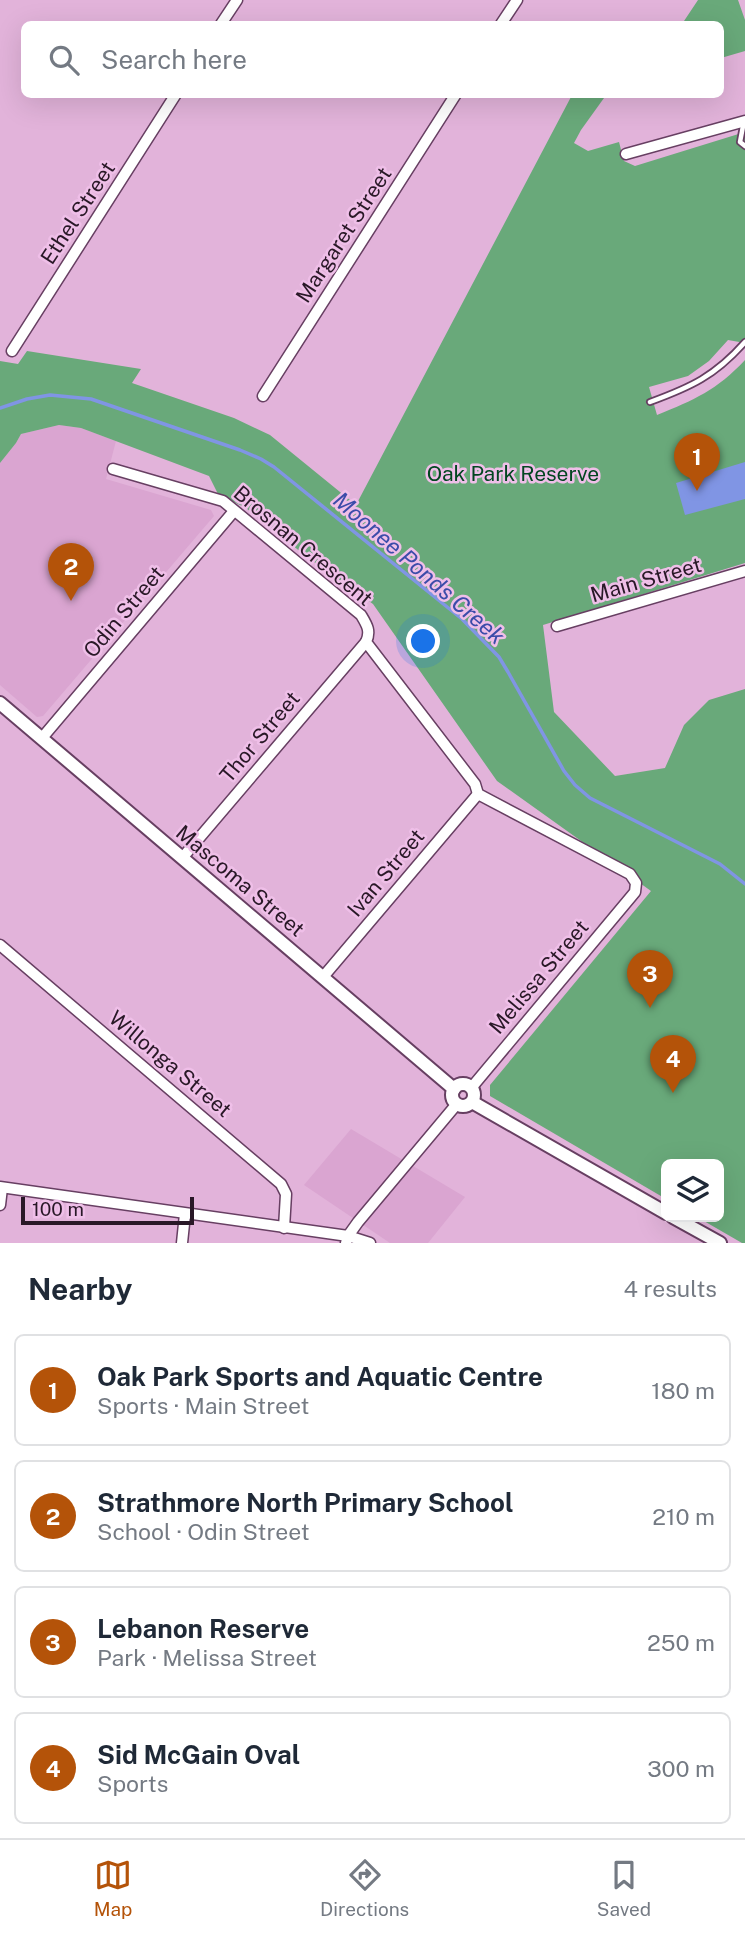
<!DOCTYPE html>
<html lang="en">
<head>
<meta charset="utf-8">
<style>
  :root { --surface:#fff; --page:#f2f2f3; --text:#1f2937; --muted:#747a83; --line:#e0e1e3; --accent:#b45309 }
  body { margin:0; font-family:"Public Sans",sans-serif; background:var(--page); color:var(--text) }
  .controls { position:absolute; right:21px; bottom:21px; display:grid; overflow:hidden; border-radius:10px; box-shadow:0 7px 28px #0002 }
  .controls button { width:63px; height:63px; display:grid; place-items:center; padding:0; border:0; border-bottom:2px solid var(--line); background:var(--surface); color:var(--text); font:35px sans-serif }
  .scale { position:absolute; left:21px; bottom:18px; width:173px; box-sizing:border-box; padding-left:7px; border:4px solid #291827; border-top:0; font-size:19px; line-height:24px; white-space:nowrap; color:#291827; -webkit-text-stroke:5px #efbfe8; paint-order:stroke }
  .you { position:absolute; left:424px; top:642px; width:24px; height:24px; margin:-18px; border:5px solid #fff; border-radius:50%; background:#1a73e8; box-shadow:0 0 0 10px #1a73e833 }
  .badge { display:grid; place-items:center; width:46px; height:46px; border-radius:50%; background:var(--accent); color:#fff; font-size:23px; font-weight:700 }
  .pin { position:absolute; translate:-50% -58px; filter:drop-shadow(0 2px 4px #0008) }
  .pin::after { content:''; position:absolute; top:37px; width:24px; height:21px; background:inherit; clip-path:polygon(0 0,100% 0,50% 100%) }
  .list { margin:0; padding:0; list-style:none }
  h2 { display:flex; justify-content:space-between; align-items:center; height:91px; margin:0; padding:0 28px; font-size:30px }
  h2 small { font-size:23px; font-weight:400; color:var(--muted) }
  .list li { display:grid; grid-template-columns:46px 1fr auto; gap:21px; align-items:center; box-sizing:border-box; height:112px; margin:0 14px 14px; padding:0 14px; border:2px solid var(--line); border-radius:10px }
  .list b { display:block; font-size:26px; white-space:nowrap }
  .list p { margin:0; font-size:23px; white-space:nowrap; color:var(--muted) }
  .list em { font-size:23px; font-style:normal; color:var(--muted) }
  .icon { flex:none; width:38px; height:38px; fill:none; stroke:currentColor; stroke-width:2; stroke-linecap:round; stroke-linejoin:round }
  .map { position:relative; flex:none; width:745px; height:1243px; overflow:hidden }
  .search { position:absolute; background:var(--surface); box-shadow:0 7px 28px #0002; left:21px; right:21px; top:21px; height:77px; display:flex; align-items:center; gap:18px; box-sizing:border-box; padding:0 24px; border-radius:10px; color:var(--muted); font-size:26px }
  .sheet { height:595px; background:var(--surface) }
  nav { display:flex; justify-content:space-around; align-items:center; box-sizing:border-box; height:98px; border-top:2px solid var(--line); background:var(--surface); font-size:19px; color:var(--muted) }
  nav a { display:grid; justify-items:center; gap:4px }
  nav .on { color:var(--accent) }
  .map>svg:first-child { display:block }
  .built { fill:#daa5d1 }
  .green { fill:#69a97a }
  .water { fill:#8095e4 }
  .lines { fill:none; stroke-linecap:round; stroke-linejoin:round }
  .stream { stroke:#8095e4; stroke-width:3.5 }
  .lane-casing { stroke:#673f62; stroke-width:8 }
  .street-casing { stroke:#673f62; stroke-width:13 }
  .secondary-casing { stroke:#673f62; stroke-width:16 }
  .lane { stroke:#fff; stroke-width:4.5 }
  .street { stroke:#fff; stroke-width:10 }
  .secondary { stroke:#fff; stroke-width:12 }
  .labels { text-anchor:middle; stroke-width:5; stroke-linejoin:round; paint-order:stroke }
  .street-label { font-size:21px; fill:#291827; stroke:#efbfe8 }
  .park-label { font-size:21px; fill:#024620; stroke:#efbfe8 }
  .water-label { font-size:23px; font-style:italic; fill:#3c4ca9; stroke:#efbfe8 }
</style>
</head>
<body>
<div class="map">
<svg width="745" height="1243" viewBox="0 0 745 1243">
  <rect width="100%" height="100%" fill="#e2b3da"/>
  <g class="built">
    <path d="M59,425L81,428L116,441L106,479L211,510L214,516L43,716L37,717L0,685V463L16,443L21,434Z"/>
    <path d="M351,1129L465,1197L428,1243H390L304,1185Z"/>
  </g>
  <g class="green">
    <path d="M698,0H738L745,20V51L721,58L720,24H682Z"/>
    <path d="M572,95H619L604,98L581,130L574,143L588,151L619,142L624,161L635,166L745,132V343L728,340L709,361L688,376L649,387L657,415C694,400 717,390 745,360V563L543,625L554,712L615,776L665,768L684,725L709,700L745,689V1243H742L697,1217H719V1164H666V1199L490,1096V1085L651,891L497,781L373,604L307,557L246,508L218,494L209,476L81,428L59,425L21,434L16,443L0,463V361L18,364L27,351L141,369L132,383L234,418L270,435L356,505Z"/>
  </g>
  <path class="water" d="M745,462V499L685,515L676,483Z"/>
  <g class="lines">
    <path class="stream" d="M0,408L27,399L50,395L91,399L240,450L261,459L274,467L462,619L499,657L508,672L564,771L575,785L590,798L720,864L745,884"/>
    <g class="lane-casing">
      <g id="lane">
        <path d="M744,121L740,142L745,146"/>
        <path d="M650,402C691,387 715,376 745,342"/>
      </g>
    </g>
    <g class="street-casing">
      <g id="street">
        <path d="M221,24L237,0"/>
        <path d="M501,24L517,0"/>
        <path d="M626,154L745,121"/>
        <path d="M12,351L176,94"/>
        <path d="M263,396L456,94"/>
        <path d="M113,469L223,501L361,615C367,625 371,631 366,642L475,784L478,794L630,874L636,883L635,892L472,1087"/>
        <path d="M557,626L745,571"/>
        <path d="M42,738L234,511"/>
        <path d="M183,857L366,642"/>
        <path d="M0,945L281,1184L286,1194L284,1228"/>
        <path d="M323,977L478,794"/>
        <path d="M0,1187L348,1236L370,1243"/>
        <path d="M0,1205L2,1188"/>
        <path d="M182,1243L185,1214"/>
        <path d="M346,1243L348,1236L358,1222L456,1105"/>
      </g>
    </g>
    <g class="secondary-casing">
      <g id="secondary">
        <path d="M0,703L454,1089"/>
        <circle cx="463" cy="1095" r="11"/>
        <path d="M472,1102L666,1213"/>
        <path d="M673,1217L720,1243"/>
      </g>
    </g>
    <use href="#lane" class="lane"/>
    <use href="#street" class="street"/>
    <use href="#secondary" class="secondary"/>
  </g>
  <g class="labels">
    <g class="street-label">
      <text transform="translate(78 213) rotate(-57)" y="7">Ethel Street</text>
      <text transform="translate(344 235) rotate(-57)" y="7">Margaret Street</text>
      <text transform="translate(303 546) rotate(40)" y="7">Brosnan Crescent</text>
      <text transform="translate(646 580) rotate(-16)" y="7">Main Street</text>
      <text transform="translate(124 612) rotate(-50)" y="7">Odin Street</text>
      <text transform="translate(260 737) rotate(-50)" y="7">Thor Street</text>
      <text transform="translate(386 873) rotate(-50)" y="7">Ivan Street</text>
      <text transform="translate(240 881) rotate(40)" y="7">Mascoma Street</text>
      <text transform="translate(539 977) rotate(-50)" y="7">Melissa Street</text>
      <text transform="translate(170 1064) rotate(40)" y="7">Willonga Street</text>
    </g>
    <g class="park-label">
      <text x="513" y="481">Oak Park Reserve</text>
    </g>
    <g class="water-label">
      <text transform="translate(419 568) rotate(41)" y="8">Moonee Ponds Creek</text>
    </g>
  </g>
</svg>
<div class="controls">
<button><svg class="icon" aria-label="layers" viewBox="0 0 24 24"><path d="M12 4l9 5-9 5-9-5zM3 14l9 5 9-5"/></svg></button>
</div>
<div class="scale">100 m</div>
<div class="you"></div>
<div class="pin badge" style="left:697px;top:491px">1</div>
<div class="pin badge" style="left:71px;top:601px">2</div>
<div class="pin badge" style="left:650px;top:1008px">3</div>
<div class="pin badge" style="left:673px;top:1093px">4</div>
<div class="search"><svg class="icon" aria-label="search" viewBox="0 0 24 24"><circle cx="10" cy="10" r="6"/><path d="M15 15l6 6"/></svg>Search here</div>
</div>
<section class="sheet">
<h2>Nearby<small>4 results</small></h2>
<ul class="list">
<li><span class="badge">1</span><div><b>Oak Park Sports and Aquatic Centre</b><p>Sports · Main Street</p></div><em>180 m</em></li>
<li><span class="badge">2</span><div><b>Strathmore North Primary School</b><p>School · Odin Street</p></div><em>210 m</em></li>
<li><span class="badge">3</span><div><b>Lebanon Reserve</b><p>Park · Melissa Street</p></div><em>250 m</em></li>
<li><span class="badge">4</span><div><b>Sid McGain Oval</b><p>Sports</p></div><em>300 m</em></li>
</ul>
</section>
<nav>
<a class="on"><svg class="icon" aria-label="map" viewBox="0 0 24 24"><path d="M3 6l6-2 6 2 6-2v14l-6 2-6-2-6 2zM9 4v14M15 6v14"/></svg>Map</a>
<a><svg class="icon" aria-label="directions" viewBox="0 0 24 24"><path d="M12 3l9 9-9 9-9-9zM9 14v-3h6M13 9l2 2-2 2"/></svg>Directions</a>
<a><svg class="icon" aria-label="saved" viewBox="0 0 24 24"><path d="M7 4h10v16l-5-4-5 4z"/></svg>Saved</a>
</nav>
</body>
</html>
